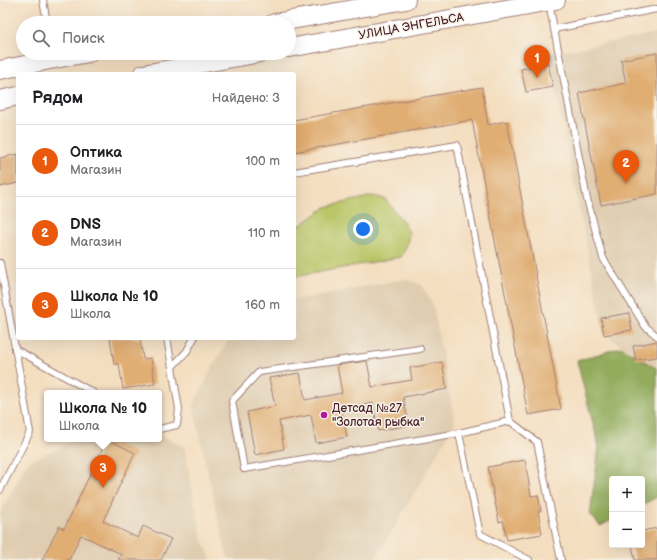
<!DOCTYPE html>
<html lang="ru">
<head>
<meta charset="utf-8">
<style>
  :root { --surface:#fff; --page:#f6f6f6; --text:#202124; --muted:#757577; --line:#e0e0e0; --accent:#ea580c }
  body { margin:0; font-family:"Balsamiq Sans",sans-serif; background:var(--page); color:var(--text) }
  .controls { position:absolute; right:12px; bottom:12px; display:grid; overflow:hidden; border-radius:4px; box-shadow:0 4px 16px #0002 }
  .controls button { width:36px; height:36px; display:grid; place-items:center; padding:0; border:0; border-bottom:1px solid var(--line); background:var(--surface); color:var(--text); font:20px sans-serif }
  .you { position:absolute; left:363px; top:229px; width:14px; height:14px; margin:-10px; border:3px solid #fff; border-radius:50%; background:#1a73e8; box-shadow:0 0 0 6px #1a73e833 }
  .badge { display:grid; place-items:center; width:26px; height:26px; border-radius:50%; background:var(--accent); color:#fff; font-size:13px; font-weight:700 }
  .pin { position:absolute; translate:-50% -33px; filter:drop-shadow(0 1px 2px #0008) }
  .pin::after { content:''; position:absolute; top:21px; width:14px; height:12px; background:inherit; clip-path:polygon(0 0,100% 0,50% 100%) }
  .popup { position:absolute; left:44px; top:390px; width:118px; height:52px; box-sizing:border-box; display:grid; place-content:center; border-radius:4px; background:var(--surface); filter:drop-shadow(0 1px 3px #0005); font-size:13px; white-space:nowrap; color:var(--muted) }
  .popup b { font-size:15px; color:var(--text) }
  .popup::after { content:''; position:absolute; left:50%; top:100%; margin-left:-8px; border:8px solid transparent; border-top-color:var(--surface) }
  .list { margin:0; padding:0; list-style:none }
  h2 { display:flex; justify-content:space-between; align-items:center; height:52px; margin:0; padding:0 16px; font-size:17px }
  h2 small { font-size:13px; font-weight:400; color:var(--muted) }
  .list li { display:grid; grid-template-columns:26px 1fr auto; gap:12px; align-items:center; box-sizing:border-box; height:72px; padding:0 16px; border-top:1px solid var(--line) }
  .list b { display:block; font-size:15px; white-space:nowrap }
  .list p { margin:0; font-size:13px; white-space:nowrap; color:var(--muted) }
  .list em { font-size:13px; font-style:normal; color:var(--muted) }
  .icon { flex:none; width:22px; height:22px; fill:none; stroke:currentColor; stroke-width:2; stroke-linecap:round; stroke-linejoin:round }
  .map { position:relative; flex:none; width:657px; height:560px; overflow:hidden }
  .search { position:absolute; background:var(--surface); box-shadow:0 4px 16px #0002; left:16px; top:16px; width:280px; height:44px; display:flex; align-items:center; gap:10px; box-sizing:border-box; padding:0 14px; border-radius:22px; color:var(--muted); font-size:15px }
  .panel { position:absolute; background:var(--surface); box-shadow:0 4px 16px #0002; left:16px; top:72px; width:280px; height:268px; border-radius:4px }
  .map>svg:first-child { display:block }
  .built { fill:#e0cdb1 }
  .green { fill:#b9c668; stroke:#82724a }
  .forest { fill:#92ab5c; stroke:#6e6544 }
  .building { fill:#e0ad72 }
  .lines { fill:none; stroke-linecap:round; stroke-linejoin:round }
  .service-casing { stroke:#9f7e76; stroke-width:8 }
  .secondary-casing { stroke:#9f7e76; stroke-width:20 }
  .service { stroke:#fff; stroke-width:6 }
  .secondary { stroke:#fff; stroke-width:18 }
  .poi-dot { fill:#b5179e; stroke:#f7f3e8; stroke-width:1.5 }
  .labels { text-anchor:middle; stroke-width:3; stroke-linejoin:round; paint-order:stroke }
  .street-label { font-size:12px; fill:#4a1f2b; stroke:#f7f3e8 }
  .poi-label { font-size:12px; fill:#4a1f2b; stroke:#f7f3e8; text-anchor:start }
</style>
</head>
<body>
<div class="map">
<svg width="657" height="560" viewBox="0 0 657 560">
  <rect width="100%" height="100%" fill="#f7f3e8"/>
  <filter id="ink" filterUnits="userSpaceOnUse"><feTurbulence type="fractalNoise" baseFrequency=".025" numOctaves="2"/><feDisplacementMap in="SourceGraphic" scale="8" xChannelSelector="R" yChannelSelector="G"/><feConvolveMatrix kernelMatrix="1 2 1 2 8 2 1 2 1" color-interpolation-filters="sRGB"/></filter>
  <filter id="wash" filterUnits="userSpaceOnUse"><feTurbulence type="fractalNoise" baseFrequency=".012" numOctaves="4" result="noise"/><feDisplacementMap in="SourceGraphic" scale="16" xChannelSelector="R" yChannelSelector="G"/><feGaussianBlur stdDeviation="0.9" result="paint"/><feColorMatrix in="noise" values="0 0 0 0 0 0 0 0 0 0 0 0 0 0 0 0 0 1.4 0 .05"/><feComposite in="paint" operator="in"/></filter>
  <g filter="url(#wash)">
    <rect width="100%" height="100%" fill="#f4dec0"/>
    <g class="built">
      <path d="M657,33V369L604,334L549,54Z"/>
      <path d="M405,279L422,285L433,305L455,423L380,552L373,560H236L227,557L193,406L215,362L230,338H294V300Z"/>
      <path d="M159,434L184,447L201,535L211,560H0V514L27,462L78,439H159Z"/>
    </g>
    <path class="green" d="M373,196L385,199L405,224L409,233L407,245L401,257L294,277V230L326,207Z"/>
    <path class="forest" d="M621,347L657,369V497L642,505V479H612V520L600,526L590,514L599,447L577,361Z"/>
    <g id="blocks">
      <g class="building">
        <path d="M657,53V194L601,205L579,93L626,83L621,60Z"/>
        <path d="M548,63L553,87L526,92L521,69Z"/>
        <path d="M482,87L488,125L507,121L561,409L528,415L472,120L294,152V120Z"/>
        <path d="M18,154V183L0,187V158Z"/>
        <path d="M629,313L632,330L604,335L601,318Z"/>
        <path d="M110,338H140L143,359L151,358L155,384L123,389L119,364H114Z"/>
        <path d="M657,341V357L636,360L633,346Z"/>
        <path d="M367,361L372,387L412,380L410,368L442,362L447,389L403,397L409,425L378,431L373,403L341,409L347,437L316,443L311,415L279,421L284,449L255,455L247,412L275,406L269,378L300,373L305,400L342,393L337,365Z"/>
        <path d="M107,439L135,453L103,521L138,538L143,526L171,539L161,560H118L121,554L81,535L69,560H42L59,526L64,529Z"/>
        <path d="M525,460L531,496L538,495L541,511H538L542,534L507,540L503,521L499,522L488,467Z"/>
        <path d="M657,528V560H635L632,545H642V531Z"/>
      </g>
    </g>
  </g>
  <g filter="url(#ink)">
    <use href="#blocks" fill-opacity="0" stroke="#9f7e76" stroke-width="1"/>
    <g class="lines">
      <g class="service-casing">
        <g id="service">
          <path d="M43,0L47,23"/>
          <path d="M549,3L587,199L603,258L645,326L657,336"/>
          <path d="M554,29L657,9"/>
          <path d="M294,172L457,145L510,421L459,433L480,534L529,560"/>
          <path d="M0,263L30,432L0,490"/>
          <path d="M15,349L94,393"/>
          <path d="M420,349L259,372L232,401L244,469L459,433"/>
          <path d="M172,367L187,351L194,338"/>
          <path d="M510,421L537,442L561,560"/>
          <path d="M159,429L177,425L179,409L167,338"/>
        </g>
      </g>
      <g class="secondary-casing">
        <g id="secondary">
          <path d="M274,23L406,0"/>
          <path d="M289,48L556,0"/>
          <path d="M0,70L55,59L89,53"/>
          <path d="M143,74L260,53"/>
          <path d="M0,100L18,96"/>
        </g>
      </g>
      <use href="#service" class="service"/>
      <use href="#secondary" class="secondary"/>
    </g>
  </g>
  <circle class="poi-dot" cx="324" cy="415" r="4"/>
  <g class="labels">
    <g class="street-label">
      <text transform="translate(411 26) rotate(-10)" y="4">УЛИЦА ЭНГЕЛЬСА</text>
    </g>
    <g class="poi-label">
      <text x="332" y="412">Детсад №27<tspan x="332" dy="14">"Золотая рыбка"</tspan></text>
    </g>
  </g>
</svg>
<div class="controls">
<button>+</button>
<button>−</button>
</div>
<div class="you"></div>
<div class="pin badge" style="left:537px;top:78px">1</div>
<div class="pin badge" style="left:626px;top:183px">2</div>
<div class="pin badge" style="left:103px;top:488px">3</div>
<div class="popup"><b>Школа № 10</b>Школа</div>
<div class="search"><svg class="icon" aria-label="search" viewBox="0 0 24 24"><circle cx="10" cy="10" r="6"/><path d="M15 15l6 6"/></svg>Поиск</div>
<section class="panel">
<h2>Рядом<small>Найдено: 3</small></h2>
<ul class="list">
<li><span class="badge">1</span><div><b>Оптика</b><p>Магазин</p></div><em>100 m</em></li>
<li><span class="badge">2</span><div><b>DNS</b><p>Магазин</p></div><em>110 m</em></li>
<li><span class="badge">3</span><div><b>Школа № 10</b><p>Школа</p></div><em>160 m</em></li>
</ul>
</section>
</div>
</body>
</html>
